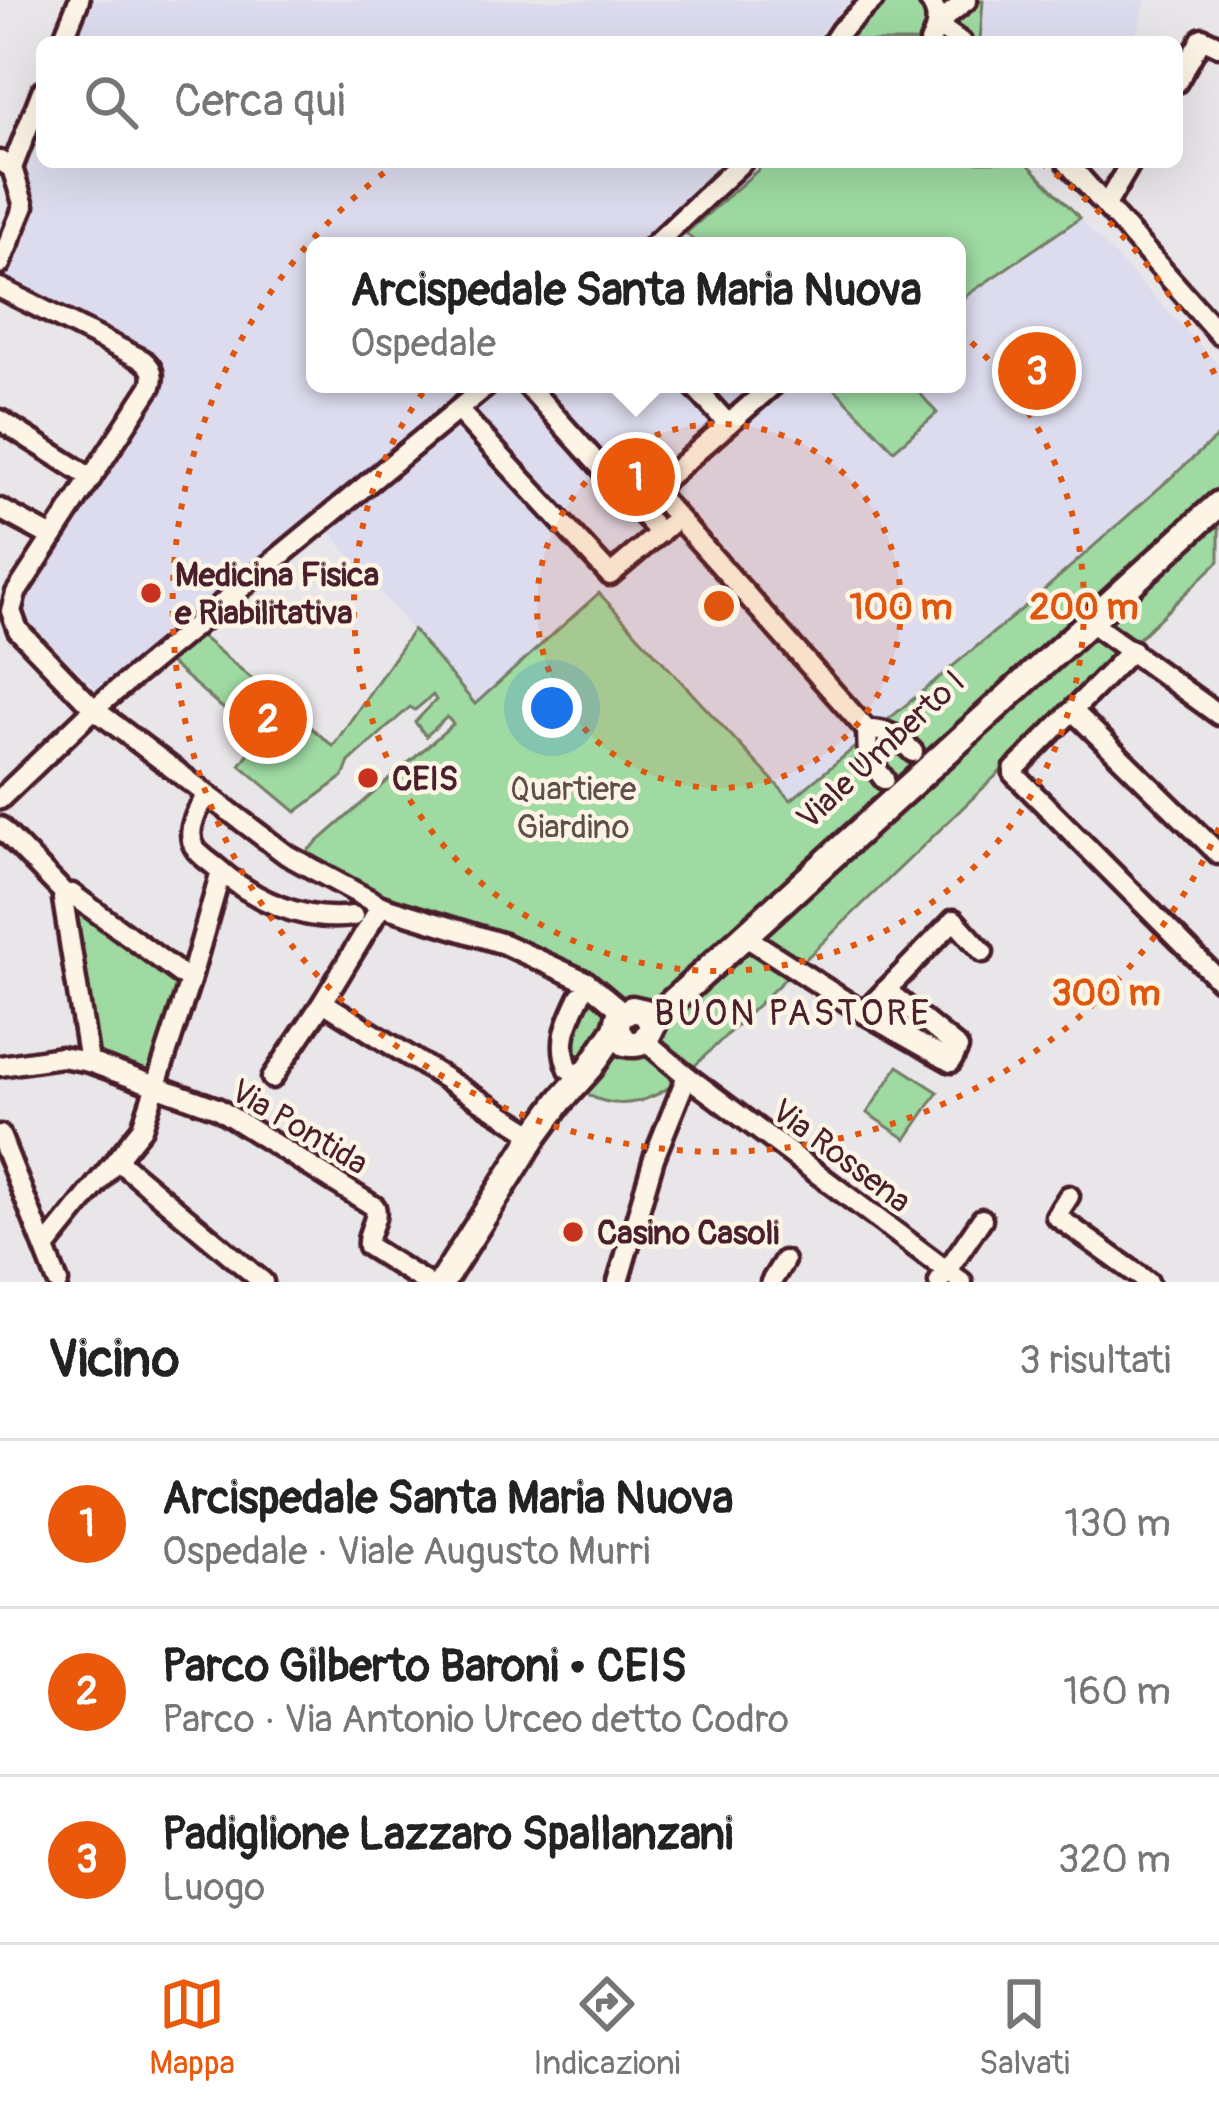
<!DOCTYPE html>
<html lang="it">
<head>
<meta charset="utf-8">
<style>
  :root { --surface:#fff; --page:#f6f6f6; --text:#222; --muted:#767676; --line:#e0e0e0; --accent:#ea580c }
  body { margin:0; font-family:Pangolin,sans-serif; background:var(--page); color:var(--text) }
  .you { position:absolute; left:552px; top:708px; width:42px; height:42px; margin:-30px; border:9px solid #fff; border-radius:50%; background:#1a73e8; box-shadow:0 0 0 18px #1a73e833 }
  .badge { display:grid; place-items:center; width:78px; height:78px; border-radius:50%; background:var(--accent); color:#fff; font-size:39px; font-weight:700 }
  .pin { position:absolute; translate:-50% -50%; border:6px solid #fff; box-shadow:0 3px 12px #0006 }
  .popup { position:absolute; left:306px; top:237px; width:660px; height:156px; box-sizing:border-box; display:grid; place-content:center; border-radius:18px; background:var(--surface); filter:drop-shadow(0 3px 9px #0005); font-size:39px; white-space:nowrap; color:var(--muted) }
  .popup b { font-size:45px; color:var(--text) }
  .popup::after { content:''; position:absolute; left:50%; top:100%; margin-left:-24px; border:24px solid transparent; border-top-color:var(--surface) }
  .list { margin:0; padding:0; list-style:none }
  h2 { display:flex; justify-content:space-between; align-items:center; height:156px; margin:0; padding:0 48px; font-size:51px }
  h2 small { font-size:39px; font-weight:400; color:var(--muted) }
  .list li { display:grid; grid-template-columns:78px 1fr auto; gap:36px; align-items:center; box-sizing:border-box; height:168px; padding:0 48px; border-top:3px solid var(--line) }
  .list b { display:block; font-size:45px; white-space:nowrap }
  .list p { margin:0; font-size:39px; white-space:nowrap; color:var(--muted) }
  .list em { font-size:39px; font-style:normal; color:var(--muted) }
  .icon { flex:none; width:66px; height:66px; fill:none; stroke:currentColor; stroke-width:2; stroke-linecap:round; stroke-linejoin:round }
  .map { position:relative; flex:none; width:1219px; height:1282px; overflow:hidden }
  .search { position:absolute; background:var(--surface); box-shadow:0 12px 48px #0002; left:36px; right:36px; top:36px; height:132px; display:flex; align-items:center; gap:30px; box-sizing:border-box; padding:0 42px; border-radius:18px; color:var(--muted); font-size:45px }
  .sheet { height:660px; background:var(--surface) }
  nav { display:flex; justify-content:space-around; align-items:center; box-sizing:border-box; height:168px; border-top:3px solid var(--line); background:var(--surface); font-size:33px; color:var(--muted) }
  nav a { display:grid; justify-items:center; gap:6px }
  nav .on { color:var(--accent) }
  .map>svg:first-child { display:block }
  .built { fill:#dcdcee; fill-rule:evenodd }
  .green { fill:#9edaa2; stroke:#747c66; stroke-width:3 }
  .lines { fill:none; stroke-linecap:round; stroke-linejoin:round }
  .minor-casing { stroke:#4a1f2b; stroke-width:27 }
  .major-casing { stroke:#4a1f2b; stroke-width:33 }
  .minor { stroke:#fcf5e5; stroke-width:18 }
  .major { stroke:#fcf5e5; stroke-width:24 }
  .ring { fill:none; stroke:#e0560e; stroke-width:6; stroke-dasharray:6 12 }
  .poi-dot { fill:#c8321e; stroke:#fcf5e5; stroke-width:4.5 }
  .labels { text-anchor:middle; stroke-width:9; stroke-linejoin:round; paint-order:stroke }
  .poi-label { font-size:33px; font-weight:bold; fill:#4a1f2b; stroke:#fcf5e5; text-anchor:start }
  .street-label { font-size:33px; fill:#4a1f2b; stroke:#fcf5e5 }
  .park-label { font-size:33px; fill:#5f4e49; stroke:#fcf5e5 }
  .neighbourhood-label { font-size:36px; letter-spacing:3px; fill:#4a1f2b; stroke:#fcf5e5 }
  .centre { fill:#e0560e; stroke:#fcf5e5; stroke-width:6 }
  .ring-label { font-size:36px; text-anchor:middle; font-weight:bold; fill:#e0560e; stroke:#fcf5e5; stroke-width:9; stroke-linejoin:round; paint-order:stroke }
</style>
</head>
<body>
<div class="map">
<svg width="1219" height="1282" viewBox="0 0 1219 1282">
  <rect width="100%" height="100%" fill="#e9e6ea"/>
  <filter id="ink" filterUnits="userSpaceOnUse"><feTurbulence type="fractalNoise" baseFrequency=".00833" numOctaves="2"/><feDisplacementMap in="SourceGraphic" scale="24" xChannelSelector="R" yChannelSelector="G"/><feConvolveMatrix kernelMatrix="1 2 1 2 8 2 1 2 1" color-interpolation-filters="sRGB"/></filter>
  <g filter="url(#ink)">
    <g class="built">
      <path d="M87,0H851L811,42H70Z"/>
      <path d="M983,0H1146L1134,42H987L981,28Z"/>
      <path d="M42,108V162H1026L1219,365V435L1034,599L790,800L475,706L319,519L104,696L31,624L25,612L20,592L153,401L158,388L159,375L16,289L7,280L6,270L31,208L23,153ZM315,246H957V384H315Z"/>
    </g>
    <g class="green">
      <path d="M888,0C923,0 936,6 921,42H842Z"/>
      <path d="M980,0H983L980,42H968L950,23L971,11Z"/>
      <path d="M767,162H1026L1080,218L967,295L960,304L963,310L964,336L957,344V246H699L686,233Z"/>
      <path d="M830,384H912L937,413L894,450Z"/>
      <path d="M1219,435V561L683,1077C641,1112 595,1115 560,1069L589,980L383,903L298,859L453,724L447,717L426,736L415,722L436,700L433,695L415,710L410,707L349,762L343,777L296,812L240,765L259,739L164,658L196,632L333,746L413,630L475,704L599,593L791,800L1034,599Z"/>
      <path d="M72,894L190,981L157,1088L89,1062Z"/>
      <path d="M898,1066L938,1092L906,1139L867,1113Z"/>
    </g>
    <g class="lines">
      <g class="minor-casing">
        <g id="minor">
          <path d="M929,0C940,14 938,27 930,42"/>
          <path d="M938,23L967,0"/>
          <path d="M937,25L961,42"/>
          <path d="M62,42L79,0"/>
          <path d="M833,42L841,30L873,0"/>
          <path d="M1177,82L1202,38L1219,46"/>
          <path d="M0,161L12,168L24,206L0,264"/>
          <path d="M1067,162L1219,334"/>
          <path d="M12,168L42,91"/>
          <path d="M1106,205L1131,162"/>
          <path d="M653,246L742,162"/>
          <path d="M0,288L143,360C152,367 155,375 151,386L16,593L11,611L18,630L94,709L287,855L381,906L504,944L587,982L623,1012"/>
          <path d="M526,384L660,533"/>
          <path d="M692,384L728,424"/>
          <path d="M774,384L653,490L867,730L868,758L884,779"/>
          <path d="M458,410L610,575L677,518"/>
          <path d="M0,420L91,478"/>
          <path d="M0,509L52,537"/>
          <path d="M1090,622L1219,715"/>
          <path d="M1132,650L1014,770V774L1219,980"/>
          <path d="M1073,711L1219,854"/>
          <path d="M867,730C889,730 898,736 913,752"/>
          <path d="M207,796C197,810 185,831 195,848C199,855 210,862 216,867C253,900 303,923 353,916"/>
          <path d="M0,799L94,709L489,384"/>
          <path d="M0,827L67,896"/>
          <path d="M743,935L864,1013L951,1062L958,1048L886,990"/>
          <path d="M323,1002L535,1135"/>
          <path d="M864,1013L954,920L983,952"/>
          <path d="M645,1041L687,1076L962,1282"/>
          <path d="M89,1062L63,899L72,894L190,981"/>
          <path d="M0,1066L61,1057L89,1062L217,1108L375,1207C379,1220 366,1232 368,1246L425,1282"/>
          <path d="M569,1069C557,1042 568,1021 580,996"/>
          <path d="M272,1078L323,1002L381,906"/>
          <path d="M0,1135L58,1282"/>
          <path d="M117,1160L263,1282"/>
          <path d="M1069,1196L1056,1216L1148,1282"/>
          <path d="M45,1248L142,1128L190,981L221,872"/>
          <path d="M618,1282L654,1158L687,1076"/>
          <path d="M771,1282L784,1261"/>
          <path d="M939,1282L982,1219"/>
        </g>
      </g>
      <g class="major-casing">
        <g id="major">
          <path d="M652,1024L645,1012L632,1009L619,1017L616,1029L625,1043C650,1049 648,1028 660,1013L1219,504"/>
          <path d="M442,1282L535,1135L560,1101L590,1068L616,1029"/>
        </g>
      </g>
      <use href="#minor" class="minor"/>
      <use href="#major" class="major"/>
    </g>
  </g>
  <circle cx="719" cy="606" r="182" fill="#e0560e" fill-opacity=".12"/>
  <g class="ring">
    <circle cx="719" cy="606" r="182"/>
    <circle cx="719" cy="606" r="365"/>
    <path d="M1219 828A547 547 0 1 1 397 163M1041 163A547 547 0 0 1 1219 384"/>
  </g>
  <g class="poi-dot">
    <circle cx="151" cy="593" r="12"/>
    <circle cx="368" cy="778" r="12"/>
    <circle cx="573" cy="1232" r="12"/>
  </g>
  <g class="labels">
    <g class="poi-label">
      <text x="175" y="586">Medicina Fisica<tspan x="175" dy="38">e Riabilitativa</tspan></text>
      <text x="392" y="790">CEIS</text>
      <text x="597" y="1244">Casino Casoli</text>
    </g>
    <g class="street-label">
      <text transform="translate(880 749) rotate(-43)" y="12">Viale Umberto I</text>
      <text transform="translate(300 1126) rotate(31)" y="12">Via Pontida</text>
      <text transform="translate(842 1155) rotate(37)" y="12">Via Rossena</text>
    </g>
    <g class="park-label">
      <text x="573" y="800">Quartiere<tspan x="573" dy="38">Giardino</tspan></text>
    </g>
    <g class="neighbourhood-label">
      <text x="793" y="1025">BUON PASTORE</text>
    </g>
  </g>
  <circle cx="719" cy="606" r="18" class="centre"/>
  <g class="ring-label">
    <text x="901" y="619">100 m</text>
    <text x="1084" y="619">200 m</text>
    <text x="1106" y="1005">300 m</text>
  </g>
</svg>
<div class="you"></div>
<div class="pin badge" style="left:636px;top:477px">1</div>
<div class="popup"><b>Arcispedale Santa Maria Nuova</b>Ospedale</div>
<div class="pin badge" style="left:268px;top:719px">2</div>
<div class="pin badge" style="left:1037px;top:371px">3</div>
<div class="search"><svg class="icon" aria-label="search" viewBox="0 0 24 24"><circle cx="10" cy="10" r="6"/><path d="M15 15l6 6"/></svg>Cerca qui</div>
</div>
<section class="sheet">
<h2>Vicino<small>3 risultati</small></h2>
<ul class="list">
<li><span class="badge">1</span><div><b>Arcispedale Santa Maria Nuova</b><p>Ospedale · Viale Augusto Murri</p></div><em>130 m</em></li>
<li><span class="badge">2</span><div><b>Parco Gilberto Baroni • CEIS</b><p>Parco · Via Antonio Urceo detto Codro</p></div><em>160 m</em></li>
<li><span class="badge">3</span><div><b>Padiglione Lazzaro Spallanzani</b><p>Luogo</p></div><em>320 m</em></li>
</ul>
</section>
<nav>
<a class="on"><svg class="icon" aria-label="map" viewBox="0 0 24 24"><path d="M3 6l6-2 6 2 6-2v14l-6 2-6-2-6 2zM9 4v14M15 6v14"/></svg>Mappa</a>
<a><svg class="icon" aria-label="directions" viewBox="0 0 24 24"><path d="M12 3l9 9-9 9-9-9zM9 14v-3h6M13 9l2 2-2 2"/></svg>Indicazioni</a>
<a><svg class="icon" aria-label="saved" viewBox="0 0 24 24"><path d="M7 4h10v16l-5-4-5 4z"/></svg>Salvati</a>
</nav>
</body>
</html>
